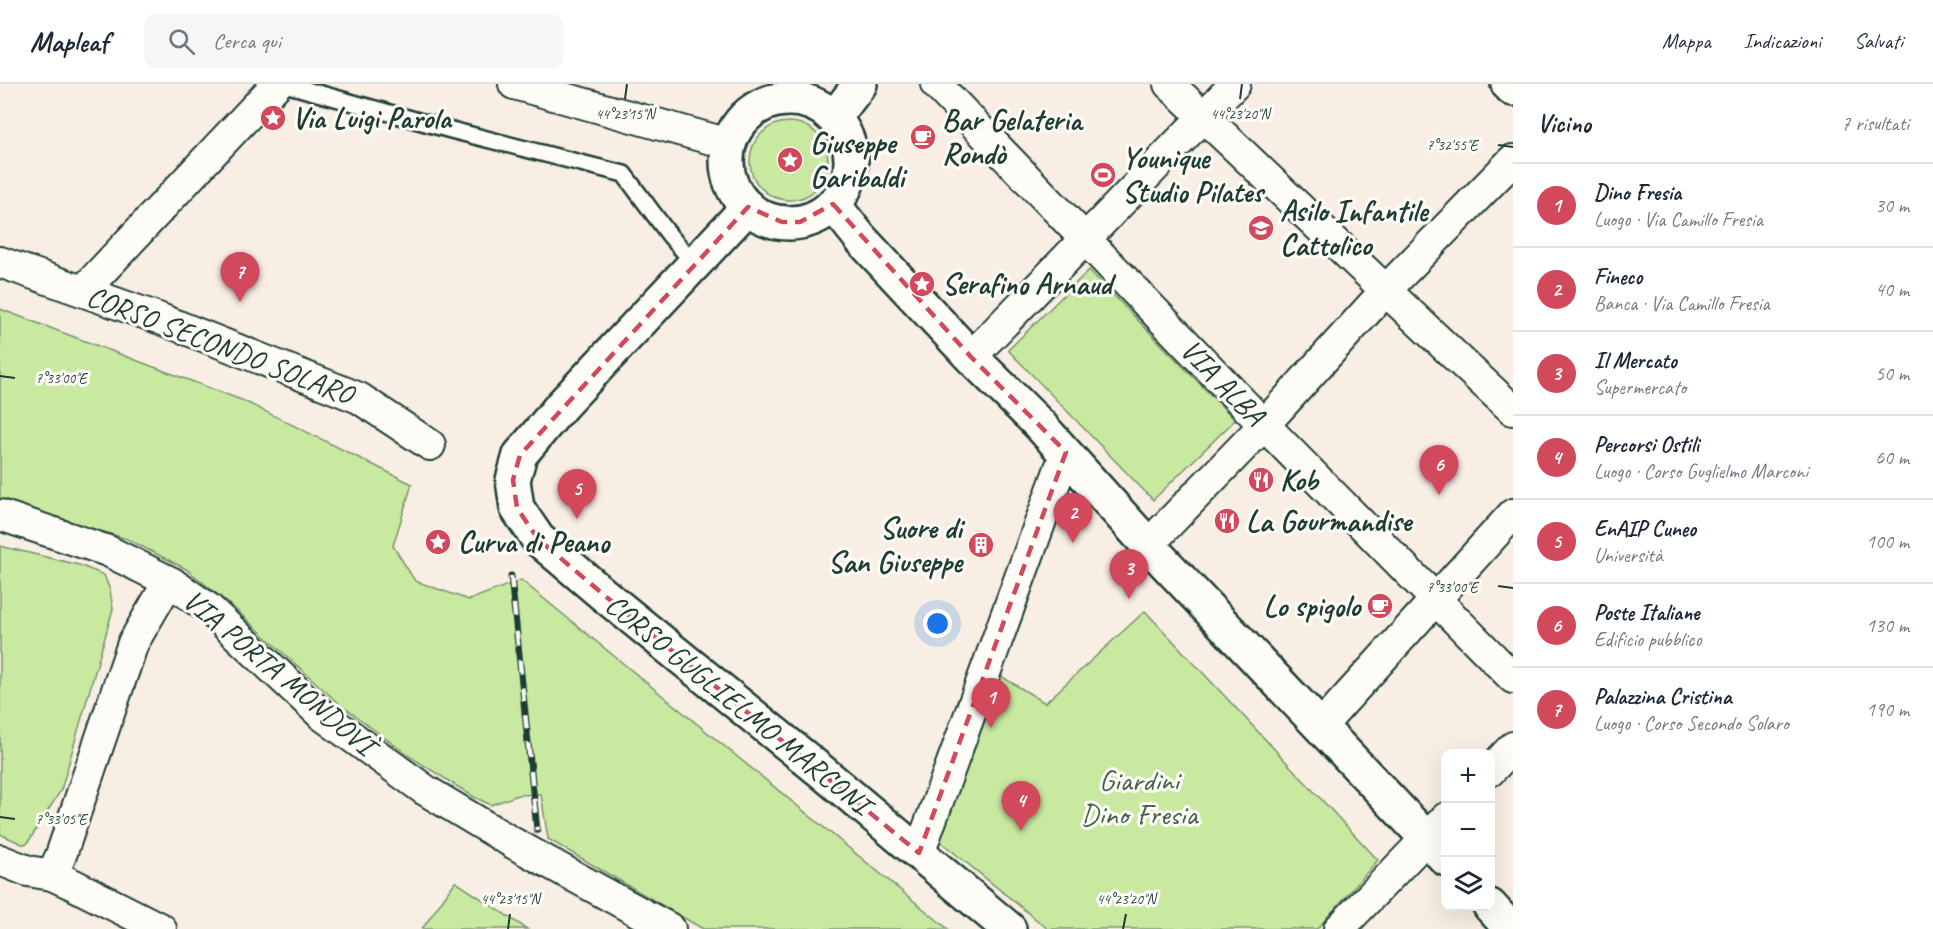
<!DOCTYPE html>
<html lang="it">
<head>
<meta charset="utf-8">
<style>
  :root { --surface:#fff; --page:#f6f6f7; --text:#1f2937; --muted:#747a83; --line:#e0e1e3; --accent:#d1495b }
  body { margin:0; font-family:Caveat,sans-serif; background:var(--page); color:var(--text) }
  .controls { position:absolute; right:18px; bottom:18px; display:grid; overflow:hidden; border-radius:12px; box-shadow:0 6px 24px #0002 }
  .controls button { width:54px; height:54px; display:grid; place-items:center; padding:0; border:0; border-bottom:2px solid var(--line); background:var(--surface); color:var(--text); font:30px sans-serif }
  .you { position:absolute; left:938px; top:540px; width:21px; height:21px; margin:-15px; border:4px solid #fff; border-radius:50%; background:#1a73e8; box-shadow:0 0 0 9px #1a73e833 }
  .badge { display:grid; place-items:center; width:39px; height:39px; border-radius:50%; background:var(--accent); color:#fff; font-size:20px; font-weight:700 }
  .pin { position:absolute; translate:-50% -50px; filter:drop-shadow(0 2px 3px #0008) }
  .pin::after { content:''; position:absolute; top:32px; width:21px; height:18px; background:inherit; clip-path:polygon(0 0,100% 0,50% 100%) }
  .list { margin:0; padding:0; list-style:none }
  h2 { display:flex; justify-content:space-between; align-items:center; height:78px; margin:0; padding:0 24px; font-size:26px }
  h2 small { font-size:20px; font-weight:400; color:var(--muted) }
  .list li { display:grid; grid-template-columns:39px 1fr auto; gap:18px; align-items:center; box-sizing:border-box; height:84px; padding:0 24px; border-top:2px solid var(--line) }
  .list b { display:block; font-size:22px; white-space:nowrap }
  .list p { margin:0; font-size:20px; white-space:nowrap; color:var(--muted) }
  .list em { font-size:20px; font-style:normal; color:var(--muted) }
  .icon { flex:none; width:33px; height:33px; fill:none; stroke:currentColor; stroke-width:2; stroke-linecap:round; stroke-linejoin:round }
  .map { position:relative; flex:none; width:1513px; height:845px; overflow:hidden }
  header { display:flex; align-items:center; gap:36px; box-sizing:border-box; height:84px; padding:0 30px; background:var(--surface); border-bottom:2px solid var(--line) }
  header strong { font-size:28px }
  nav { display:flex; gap:33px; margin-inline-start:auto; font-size:21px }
  .search { width:420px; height:54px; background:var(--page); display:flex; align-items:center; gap:15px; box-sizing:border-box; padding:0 21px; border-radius:12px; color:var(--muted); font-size:22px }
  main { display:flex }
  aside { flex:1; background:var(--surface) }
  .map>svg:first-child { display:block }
  .green { fill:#c9e9a1; stroke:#74936a; stroke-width:1.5 }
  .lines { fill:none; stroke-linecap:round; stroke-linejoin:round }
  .lane-casing { stroke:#1f3d34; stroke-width:20 }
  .street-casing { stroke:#1f3d34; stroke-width:34 }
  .secondary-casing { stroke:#1f3d34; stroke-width:38 }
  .lane { stroke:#fdfcf7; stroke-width:15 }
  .street { stroke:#fdfcf7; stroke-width:30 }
  .secondary { stroke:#fdfcf7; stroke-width:33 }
  .rail-casing { stroke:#1f3d34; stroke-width:7 }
  .rail { stroke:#fdfcf7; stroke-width:4.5; stroke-dasharray:14; stroke-linecap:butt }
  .marked { fill:none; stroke:#d1495b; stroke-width:4.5; stroke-dasharray:12 8; stroke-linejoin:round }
  .ticks { fill:none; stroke:#1f3d34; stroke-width:2 }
  .labels { text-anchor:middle; stroke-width:6; stroke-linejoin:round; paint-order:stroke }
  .poi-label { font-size:30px; font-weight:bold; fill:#1f3d34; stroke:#fdfcf7; text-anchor:start }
  .street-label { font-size:30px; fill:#1f3d34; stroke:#fdfcf7 }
  .park-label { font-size:30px; fill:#415f4a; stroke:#fdfcf7 }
  .ticks-label { font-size:15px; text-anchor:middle; fill:#1f3d34; stroke:#fdfcf7; stroke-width:6; stroke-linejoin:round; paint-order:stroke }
</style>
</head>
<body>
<header>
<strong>Mapleaf</strong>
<div class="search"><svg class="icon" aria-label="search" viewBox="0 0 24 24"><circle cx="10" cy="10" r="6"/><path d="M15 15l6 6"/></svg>Cerca qui</div>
<nav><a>Mappa</a><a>Indicazioni</a><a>Salvati</a></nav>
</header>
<main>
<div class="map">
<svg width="1513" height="845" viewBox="0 0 1513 845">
  <rect width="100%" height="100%" fill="#f8eee3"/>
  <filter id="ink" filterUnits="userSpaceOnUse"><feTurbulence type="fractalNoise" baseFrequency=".0167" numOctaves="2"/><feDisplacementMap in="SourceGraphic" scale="12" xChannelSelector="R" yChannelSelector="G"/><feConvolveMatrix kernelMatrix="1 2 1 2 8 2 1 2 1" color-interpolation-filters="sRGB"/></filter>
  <g filter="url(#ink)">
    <g class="green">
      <circle cx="789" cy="77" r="39"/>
      <path d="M1089,186L1235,336L1153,416L1008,266Z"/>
      <path d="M0,225L244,317L412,400L393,462L415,497L469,516L521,496L948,845H703L548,755L541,710L518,711L491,721L474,713L409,672L337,618L233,523L186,485L127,455L0,416Z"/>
      <path d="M0,462L79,481L104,491L110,506L113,525L61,706L27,760H22L0,750Z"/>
      <path d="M1145,527L1378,776L1317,845H1048L936,754L991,586L1045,619Z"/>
      <path d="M455,798H456L527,845H422Z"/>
    </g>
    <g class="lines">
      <g class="lane-casing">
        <path id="lane" d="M285,0L451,46L624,90L670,152L695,180"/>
      </g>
      <g class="street-casing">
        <g id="street">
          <path d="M514,0L729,60"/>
          <path d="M936,0L1264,341L1513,594"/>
          <path d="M1169,0C1284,108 1397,219 1513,326"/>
          <path d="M0,178L158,234L359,314L430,361"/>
          <path d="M83,207L277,0"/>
          <path d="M971,273L1235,0"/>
          <path d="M0,431L108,467L172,499L208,524L322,631L425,706L513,759L670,845"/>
          <path d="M1148,461L1264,341L1385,207L1513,76"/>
          <path d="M1321,642L1513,430"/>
          <path d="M1490,687L1513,663"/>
          <path d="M919,769L1066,368"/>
          <path d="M0,776L28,787L52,791L72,800L161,845"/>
          <path d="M52,791L61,771L133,559L162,509L172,499"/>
          <path d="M1339,845L1446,734"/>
        </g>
      </g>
      <g class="secondary-casing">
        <g id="secondary">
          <path d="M1508,0L1513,5"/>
          <circle cx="789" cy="77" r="62"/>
          <path d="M834,34L860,0"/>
          <path d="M833,120L861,155L971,273L1039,340L1148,461L1446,775"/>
          <path d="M748,123L562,321L520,371L513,396L517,424L538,455L604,511L821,687L1009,845"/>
          <path d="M1490,822L1511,845"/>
        </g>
      </g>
      <use href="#lane" class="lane"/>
      <use href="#street" class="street"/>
      <use href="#secondary" class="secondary"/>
      <g class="rail-casing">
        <path id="rail" d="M511,492L537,746"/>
      </g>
      <use href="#rail" class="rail"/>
    </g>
  </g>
  <path class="marked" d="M833,120L971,273L1066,368L919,769L604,511L538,455L517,424L513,396L520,371L748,123L782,138H800Z"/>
  <path class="ticks" d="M625,15L627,0M1240,15L1242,0M1498,61L1513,63M0,292L15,294M1498,502L1513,504M0,733L15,735M508,845L510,830M1123,845L1126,830"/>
  <defs>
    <g id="sight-disc" transform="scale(1.35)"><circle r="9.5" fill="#d1495b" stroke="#fdfcf7"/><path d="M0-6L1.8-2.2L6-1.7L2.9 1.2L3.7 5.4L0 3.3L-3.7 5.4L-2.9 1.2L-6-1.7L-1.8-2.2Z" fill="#fff"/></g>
    <g id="cafe-disc" transform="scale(1.35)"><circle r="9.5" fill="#d1495b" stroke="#fdfcf7"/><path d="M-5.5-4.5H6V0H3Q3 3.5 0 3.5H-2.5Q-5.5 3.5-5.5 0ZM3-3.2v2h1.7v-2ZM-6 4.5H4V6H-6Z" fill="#fff"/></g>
    <g id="stadium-disc" transform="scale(1.35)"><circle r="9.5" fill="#d1495b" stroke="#fdfcf7"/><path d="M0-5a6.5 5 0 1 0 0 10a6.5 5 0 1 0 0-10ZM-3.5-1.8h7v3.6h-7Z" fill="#fff"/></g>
    <g id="school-disc" transform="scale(1.35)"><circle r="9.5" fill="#d1495b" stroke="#fdfcf7"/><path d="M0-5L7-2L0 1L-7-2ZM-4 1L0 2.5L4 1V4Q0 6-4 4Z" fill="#fff"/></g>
    <g id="restaurant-disc" transform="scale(1.35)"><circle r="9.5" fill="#d1495b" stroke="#fdfcf7"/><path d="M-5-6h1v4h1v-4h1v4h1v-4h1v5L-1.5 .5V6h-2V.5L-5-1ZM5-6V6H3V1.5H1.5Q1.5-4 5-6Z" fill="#fff"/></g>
    <g id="building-disc" transform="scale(1.35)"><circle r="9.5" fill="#d1495b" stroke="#fdfcf7"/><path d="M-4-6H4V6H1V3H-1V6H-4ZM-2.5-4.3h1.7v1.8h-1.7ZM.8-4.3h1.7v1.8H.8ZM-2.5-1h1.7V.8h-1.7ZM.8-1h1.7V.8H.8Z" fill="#fff"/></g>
  </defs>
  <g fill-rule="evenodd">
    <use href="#sight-disc" x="273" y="34"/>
    <use href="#cafe-disc" x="923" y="53"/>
    <use href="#sight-disc" x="790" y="76"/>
    <use href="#stadium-disc" x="1103" y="91"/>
    <use href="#school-disc" x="1261" y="144"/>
    <use href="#sight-disc" x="922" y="200"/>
    <use href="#restaurant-disc" x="1261" y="396"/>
    <use href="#restaurant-disc" x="1227" y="437"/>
    <use href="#sight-disc" x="438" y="458"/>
    <use href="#building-disc" x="981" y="461"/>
    <use href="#cafe-disc" x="1380" y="522"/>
  </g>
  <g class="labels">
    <g class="poi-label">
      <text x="292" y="44">Via Luigi Parola</text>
      <text x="942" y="46">Bar Gelateria<tspan x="942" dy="34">Rondò</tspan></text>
      <text x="810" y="69">Giuseppe<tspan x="810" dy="34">Garibaldi</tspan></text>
      <text x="1122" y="84">Younique<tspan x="1122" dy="34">Studio Pilates</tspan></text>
      <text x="1280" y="137">Asilo Infantile<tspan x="1280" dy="34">Cattolico</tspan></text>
      <text x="942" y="210">Serafino Arnaud</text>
      <text x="1280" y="406">Kob</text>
      <text x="1246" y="447">La Gourmandise</text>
      <text x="962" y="454" text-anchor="end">Suore di<tspan x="962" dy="34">San Giuseppe</tspan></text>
      <text x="458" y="468">Curva di Peano</text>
      <text x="1360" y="532" text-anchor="end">Lo spigolo</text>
    </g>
    <g class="street-label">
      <text transform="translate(220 261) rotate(21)" y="10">CORSO SECONDO SOLARO</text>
      <text transform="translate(1223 298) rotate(46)" y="10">VIA ALBA</text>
      <text transform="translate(279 588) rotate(40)" y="10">VIA PORTA MONDOVÌ</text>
      <text transform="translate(738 620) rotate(39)" y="10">CORSO GUGLIELMO MARCONI</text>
    </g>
    <g class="park-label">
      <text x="1139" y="706">Giardini<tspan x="1139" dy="34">Dino Fresia</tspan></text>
    </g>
  </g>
  <g class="ticks-label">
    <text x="625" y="35">44°23'15"N</text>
    <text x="1240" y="35">44°23'20"N</text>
    <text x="1452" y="66">7°32'55"E</text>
    <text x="61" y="299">7°33'00"E</text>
    <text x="1452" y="508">7°33'00"E</text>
    <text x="61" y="740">7°33'05"E</text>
    <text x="510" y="820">44°23'15"N</text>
    <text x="1126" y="820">44°23'20"N</text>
  </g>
</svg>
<div class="controls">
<button>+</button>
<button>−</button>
<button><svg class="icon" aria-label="layers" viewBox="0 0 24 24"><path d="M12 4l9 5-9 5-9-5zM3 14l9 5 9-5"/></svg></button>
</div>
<div class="you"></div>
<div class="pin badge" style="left:991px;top:644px">1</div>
<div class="pin badge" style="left:1073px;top:459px">2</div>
<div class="pin badge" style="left:1129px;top:515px">3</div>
<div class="pin badge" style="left:1021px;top:747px">4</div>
<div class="pin badge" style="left:577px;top:435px">5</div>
<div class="pin badge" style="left:1439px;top:411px">6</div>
<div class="pin badge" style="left:240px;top:218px">7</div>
</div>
<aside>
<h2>Vicino<small>7 risultati</small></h2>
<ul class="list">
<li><span class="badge">1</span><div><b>Dino Fresia</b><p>Luogo · Via Camillo Fresia</p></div><em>30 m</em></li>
<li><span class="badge">2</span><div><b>Fineco</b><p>Banca · Via Camillo Fresia</p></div><em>40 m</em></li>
<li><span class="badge">3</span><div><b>Il Mercato</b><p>Supermercato</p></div><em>50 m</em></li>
<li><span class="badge">4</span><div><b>Percorsi Ostili</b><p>Luogo · Corso Guglielmo Marconi</p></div><em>60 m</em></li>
<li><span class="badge">5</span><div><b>EnAIP Cuneo</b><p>Università</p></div><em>100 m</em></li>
<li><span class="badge">6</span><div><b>Poste Italiane</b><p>Edificio pubblico</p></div><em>130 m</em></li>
<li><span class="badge">7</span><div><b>Palazzina Cristina</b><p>Luogo · Corso Secondo Solaro</p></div><em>190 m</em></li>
</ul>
</aside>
</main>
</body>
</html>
